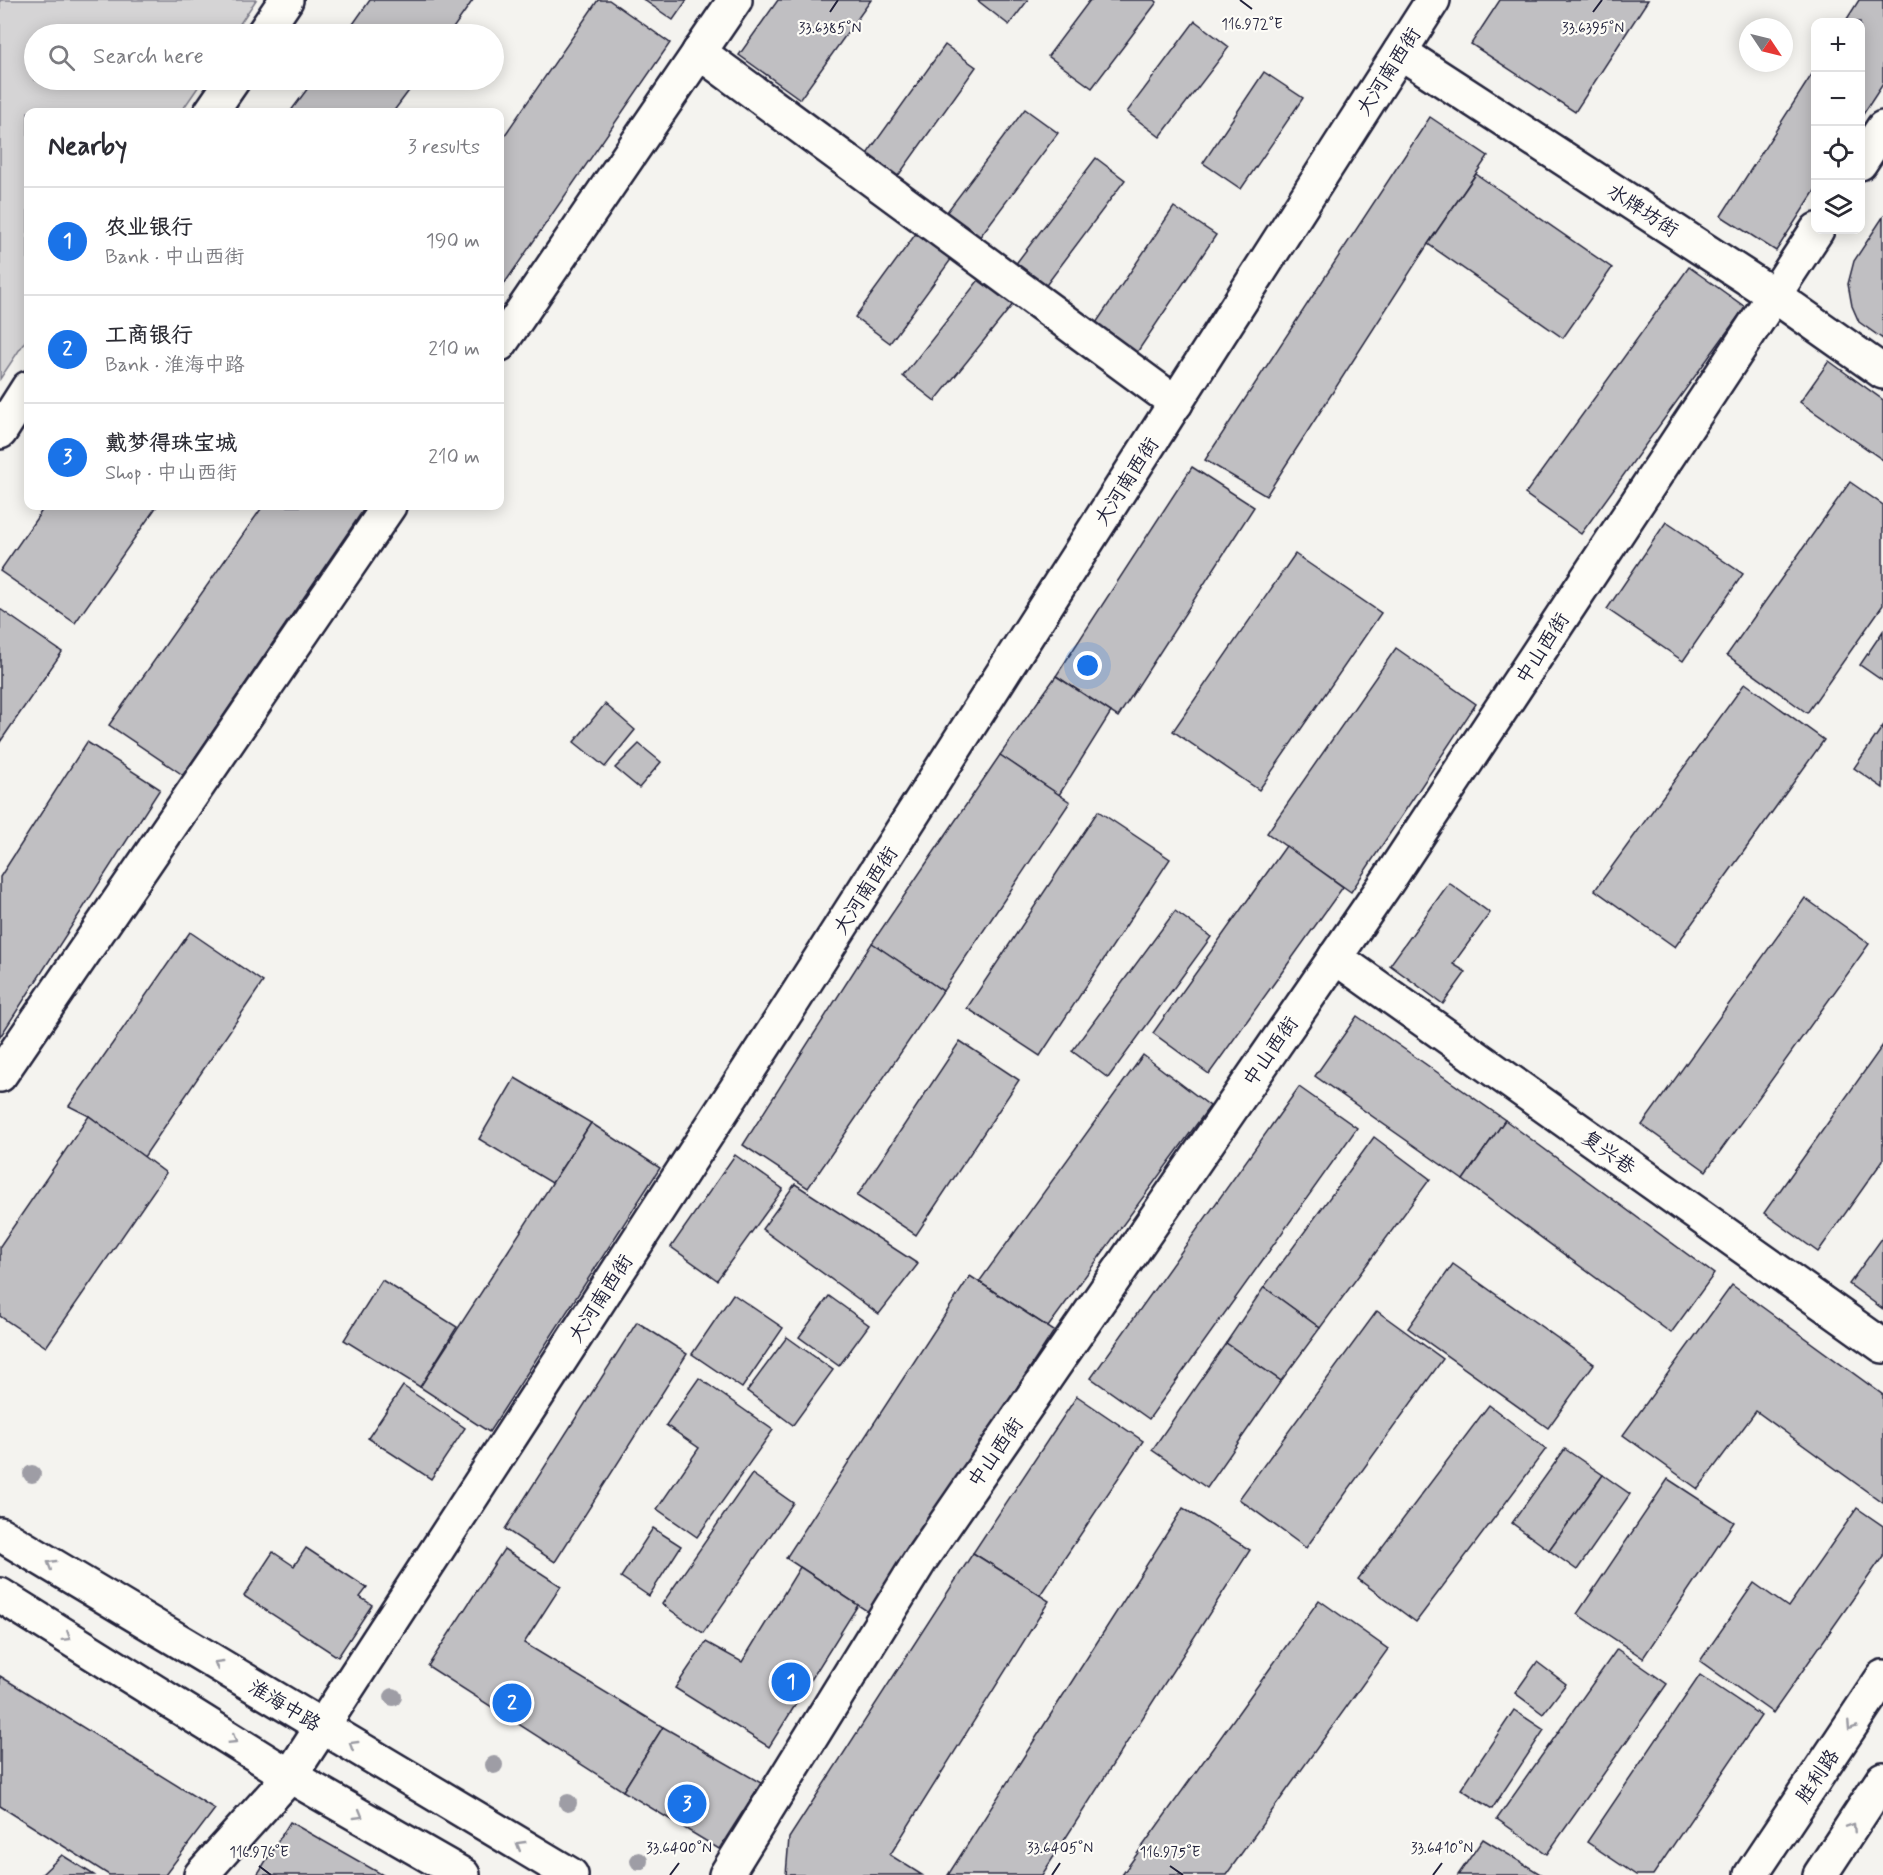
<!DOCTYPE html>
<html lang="en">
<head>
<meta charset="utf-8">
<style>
  :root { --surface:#fff; --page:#f7f7f7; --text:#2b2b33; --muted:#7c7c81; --line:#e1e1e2; --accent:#1a73e8 }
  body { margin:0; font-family:Mynerve,"LXGW WenKai TC",sans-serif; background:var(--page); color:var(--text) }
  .controls { position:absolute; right:18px; top:18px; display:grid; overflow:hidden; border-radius:12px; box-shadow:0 3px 15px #0003 }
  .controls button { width:54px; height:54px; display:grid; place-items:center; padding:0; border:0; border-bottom:2px solid var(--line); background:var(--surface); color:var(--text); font:30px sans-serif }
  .compass { position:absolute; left:1739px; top:18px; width:54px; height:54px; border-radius:50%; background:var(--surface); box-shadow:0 3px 15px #0003; rotate:125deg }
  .you { position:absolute; left:1088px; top:666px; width:21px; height:21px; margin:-15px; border:4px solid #fff; border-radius:50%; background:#1a73e8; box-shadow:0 0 0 9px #1a73e833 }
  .badge { display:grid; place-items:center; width:39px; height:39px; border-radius:50%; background:var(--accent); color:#fff; font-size:20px; font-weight:700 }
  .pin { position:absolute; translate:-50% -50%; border:3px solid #fff; box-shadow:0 2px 6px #0006 }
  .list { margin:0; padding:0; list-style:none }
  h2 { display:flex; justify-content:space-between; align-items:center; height:78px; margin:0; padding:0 24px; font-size:26px }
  h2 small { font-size:20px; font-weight:400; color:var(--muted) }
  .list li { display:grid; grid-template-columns:39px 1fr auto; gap:18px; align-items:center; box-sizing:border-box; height:108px; padding:0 24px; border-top:2px solid var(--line) }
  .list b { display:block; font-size:22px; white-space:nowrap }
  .list p { margin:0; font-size:20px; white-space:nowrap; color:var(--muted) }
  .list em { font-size:20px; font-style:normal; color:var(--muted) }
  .icon { flex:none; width:33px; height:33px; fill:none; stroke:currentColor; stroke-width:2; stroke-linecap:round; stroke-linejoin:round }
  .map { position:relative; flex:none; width:1883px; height:1875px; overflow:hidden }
  .search { position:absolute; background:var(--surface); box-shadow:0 3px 15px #0003; left:24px; top:24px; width:480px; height:66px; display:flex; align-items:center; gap:15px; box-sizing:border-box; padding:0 21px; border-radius:33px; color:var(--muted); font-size:22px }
  .panel { position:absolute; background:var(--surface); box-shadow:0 3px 15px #0003; left:24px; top:108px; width:480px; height:402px; border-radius:12px }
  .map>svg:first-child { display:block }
  .green { fill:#d5d4d5; stroke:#7c7b88; stroke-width:1.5 }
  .building { fill:#c0bfc2; stroke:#22223b; stroke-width:1.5 }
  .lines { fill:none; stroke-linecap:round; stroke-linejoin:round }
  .minor-casing { stroke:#22223b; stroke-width:38 }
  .major-casing { stroke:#22223b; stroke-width:38 }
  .minor { stroke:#fdfcf7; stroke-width:33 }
  .major { stroke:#fdfcf7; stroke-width:33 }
  .tree { fill:#9e9da5 }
  .oneway { stroke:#9a9aa2 }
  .ticks { fill:none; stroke:#22223b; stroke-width:2 }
  .labels { text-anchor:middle; stroke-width:4.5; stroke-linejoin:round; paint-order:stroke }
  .street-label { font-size:20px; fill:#22223b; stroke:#fdfcf7 }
  .ticks-label { font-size:15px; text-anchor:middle; fill:#22223b; stroke:#fdfcf7; stroke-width:4.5; stroke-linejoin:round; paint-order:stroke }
</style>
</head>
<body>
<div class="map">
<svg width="1883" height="1875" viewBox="0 0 1883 1875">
  <rect width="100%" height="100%" fill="#f4f3ef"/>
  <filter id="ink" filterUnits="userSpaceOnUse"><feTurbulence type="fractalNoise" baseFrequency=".0167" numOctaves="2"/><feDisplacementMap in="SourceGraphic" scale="12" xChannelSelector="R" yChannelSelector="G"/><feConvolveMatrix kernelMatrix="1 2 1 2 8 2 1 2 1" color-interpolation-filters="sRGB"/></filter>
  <g filter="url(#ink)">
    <path class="green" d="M0,0H256L233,34H34V80H203L181,112H28V337L0,379Z"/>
    <g class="building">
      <path d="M370,0H473L449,34H346Z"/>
      <path d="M598,0H609L670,43L500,290V142Z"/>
      <path d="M644,0H687L673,20Z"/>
      <path d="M778,0H871L800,99L739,55Z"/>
      <path d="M977,0H1028L1009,25Z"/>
      <path d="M1090,0H1155L1157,2L1092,88L1048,56Z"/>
      <path d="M1500,0H1648L1575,112L1471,44Z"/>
      <path d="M1859,0H1883V84L1860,119V22H1845Z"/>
      <path d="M1195,21L1229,47L1160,137L1127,112Z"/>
      <path d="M945,45L976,67L893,183L862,161Z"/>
      <path d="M1816,68V189L1776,251L1721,216Z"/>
      <path d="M1264,72L1303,98L1241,189L1203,163Z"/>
      <path d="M314,80H417L393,112H290Z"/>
      <path d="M1025,109L1058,133L979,238L946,213Z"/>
      <path d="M1430,117L1488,156L1428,244L1266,496L1205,460Z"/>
      <path d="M1096,158L1125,180L1038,296L1008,274Z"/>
      <path d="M1476,174L1612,268L1563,338L1428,244Z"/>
      <path d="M1174,207L1216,235L1136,354L1094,326Z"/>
      <path d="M1883,217V339L1859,322L1852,306L1848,284L1854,261Z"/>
      <path d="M920,228L955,254L890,343L855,317Z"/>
      <path d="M1689,267L1745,307L1581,534L1525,494Z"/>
      <path d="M985,272L1018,298L935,401L903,376Z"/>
      <path d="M1829,361L1883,400V460L1800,402Z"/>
      <path d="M1192,467L1254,507L1118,717L1056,676Z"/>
      <path d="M1850,482L1883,505V605L1807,713L1727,655Z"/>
      <path d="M45,506H157L75,623L0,571Z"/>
      <path d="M263,506H366L183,775L109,725Z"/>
      <path d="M1666,522L1743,574L1683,661L1607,609Z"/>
      <path d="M1295,554L1381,613L1259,790L1173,731Z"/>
      <path d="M0,609L62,652L0,742Z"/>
      <path d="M1883,631V681L1860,665Z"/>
      <path d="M1396,648L1476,704L1351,892L1267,833Z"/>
      <path d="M1056,676L1111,712L1059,795L1000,755Z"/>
      <path d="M1745,683L1824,740L1675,947L1595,890Z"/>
      <path d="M605,704L635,730L605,767L574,742Z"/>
      <path d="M1883,726V788L1854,768Z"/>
      <path d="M87,742L160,789L0,1037V877Z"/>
      <path d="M639,744L661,762L639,788L615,768Z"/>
      <path d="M1000,755L1070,802L943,991L872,943Z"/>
      <path d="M1098,811L1170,859L1040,1056L967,1008Z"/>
      <path d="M1286,846L1343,887L1209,1074L1153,1033Z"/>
      <path d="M1449,883L1490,913L1453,964L1466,972L1443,1004L1390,965Z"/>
      <path d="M1805,898L1869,944L1706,1171L1642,1125Z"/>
      <path d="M1175,911L1211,937L1108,1078L1072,1051Z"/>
      <path d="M190,932L263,982L144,1157L89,1116L69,1106Z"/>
      <path d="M872,943L943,991L808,1188L743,1145Z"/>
      <path d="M1357,1016L1505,1120L1463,1180L1315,1076Z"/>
      <path d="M960,1041L1019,1080L916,1235L857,1196Z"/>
      <path d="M1883,1045V1160L1818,1252L1764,1213Z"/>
      <path d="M1143,1055L1210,1106L1048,1327L979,1282Z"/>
      <path d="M515,1078L591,1123L552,1183L479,1139Z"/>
      <path d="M1299,1087L1357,1128L1149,1419L1091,1378Z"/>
      <path d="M89,1116L166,1173L46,1347L0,1316V1246Z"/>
      <path d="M1505,1120L1714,1274L1671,1333L1463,1180Z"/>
      <path d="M591,1123L660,1168L489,1432L420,1387Z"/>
      <path d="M1374,1137L1430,1179L1320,1328L1264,1287Z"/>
      <path d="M735,1155L783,1189L717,1280L671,1247Z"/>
      <path d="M795,1184L918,1264L879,1314L762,1229Z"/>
      <path d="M1883,1237V1309L1849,1284Z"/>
      <path d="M1453,1264L1594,1364L1548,1428L1408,1328Z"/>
      <path d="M970,1276L1054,1331L870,1613L786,1558Z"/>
      <path d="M382,1280L457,1327L420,1387L344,1340Z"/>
      <path d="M1732,1285L1883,1395V1503L1756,1411L1698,1489L1623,1435Z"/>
      <path d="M1264,1287L1320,1328L1281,1381L1226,1343Z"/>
      <path d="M733,1294L783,1328L742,1388L692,1354Z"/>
      <path d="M829,1296L869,1325L839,1366L799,1337Z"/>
      <path d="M1377,1311L1443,1359L1306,1548L1239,1499Z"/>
      <path d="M637,1322L687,1354L555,1562L505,1529Z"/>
      <path d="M787,1337L833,1370L793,1425L747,1391Z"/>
      <path d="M1226,1343L1281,1381L1207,1488L1152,1450Z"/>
      <path d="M699,1378L773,1430L697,1537L657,1509L699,1448L666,1425Z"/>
      <path d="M403,1386L465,1428L431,1479L368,1438Z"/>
      <path d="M1077,1396L1143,1441L1040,1595L973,1553Z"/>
      <path d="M1489,1405L1546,1449L1416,1622L1358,1579Z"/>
      <path d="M1565,1449L1603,1475L1549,1550L1512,1523Z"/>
      <path d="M752,1474L793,1503L703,1633L662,1604Z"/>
      <path d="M1603,1475L1630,1494L1577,1570L1549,1550Z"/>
      <path d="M1668,1479L1734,1522L1643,1658L1577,1614Z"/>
      <path d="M1183,1508L1250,1550L1042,1875H948Z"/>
      <path d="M1857,1508L1883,1526V1556L1773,1713L1700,1661L1754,1583L1788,1607Z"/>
      <path d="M653,1528L681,1546L649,1596L621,1577Z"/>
      <path d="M306,1548L367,1588L360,1597L372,1605L338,1657L244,1596L273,1552L294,1566Z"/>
      <path d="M504,1549L561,1586L524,1643L663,1727L623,1791L428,1666Z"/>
      <path d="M973,1553L1049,1601L890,1855L922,1875H786L789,1838Z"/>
      <path d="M800,1567L858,1605L769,1747L675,1688L706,1642L742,1662Z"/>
      <path d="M1319,1600L1388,1649L1226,1875H1122Z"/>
      <path d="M1617,1649L1667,1684L1547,1854L1497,1819Z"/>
      <path d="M1537,1662L1566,1684L1543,1714L1515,1693Z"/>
      <path d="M1700,1675L1761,1716L1653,1875H1636L1587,1842Z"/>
      <path d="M0,1676L215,1809L165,1875H109L0,1806Z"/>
      <path d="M1514,1710L1544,1730L1492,1809L1461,1789Z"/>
      <path d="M663,1727L761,1783L719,1849L623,1791Z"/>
      <path d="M290,1822L383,1875H257Z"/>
      <path d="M1483,1839L1542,1875H1458Z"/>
      <path d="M62,1855L94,1875H41Z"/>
    </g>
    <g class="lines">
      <g class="minor-casing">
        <g id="minor">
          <path d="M699,52L1176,403"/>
          <path d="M1400,52L1775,296L1883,372"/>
          <path d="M1860,163L1883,128"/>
          <path d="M500,344L735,0"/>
          <path d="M1335,957L1883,1346"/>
          <path d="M0,1075L389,506"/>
          <path d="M201,1875L290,1776L322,1727L792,1003L1433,0"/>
          <path d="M726,1875L921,1559L1389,879L1817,230"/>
        </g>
      </g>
      <g class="major-casing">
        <g id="major">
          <path d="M263,34L286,0"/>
          <path d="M211,112L233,80"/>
          <path d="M0,432L28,388"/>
          <path d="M0,1534L571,1875"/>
          <path d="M0,1595L290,1776L463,1875"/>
          <path d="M1751,1875L1883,1677"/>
          <path d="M1820,1875L1883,1779"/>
        </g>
      </g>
      <use href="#minor" class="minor"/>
      <use href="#major" class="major"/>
    </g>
    <g class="tree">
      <circle cx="32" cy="1474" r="9"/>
      <circle cx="393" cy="1697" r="9"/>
      <circle cx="494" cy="1765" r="9"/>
      <circle cx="568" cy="1803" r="9"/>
      <circle cx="639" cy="1861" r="9"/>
    </g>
    <defs><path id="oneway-chevron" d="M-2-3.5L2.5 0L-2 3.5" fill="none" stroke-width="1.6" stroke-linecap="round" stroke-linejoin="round" transform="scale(1.5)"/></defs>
    <g class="oneway">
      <use href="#oneway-chevron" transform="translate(51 1564) rotate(-149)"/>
      <use href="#oneway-chevron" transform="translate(67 1637) rotate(32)"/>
      <use href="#oneway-chevron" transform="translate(218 1664) rotate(-149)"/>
      <use href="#oneway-chevron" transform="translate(1851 1726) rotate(123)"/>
      <use href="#oneway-chevron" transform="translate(233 1740) rotate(32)"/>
      <use href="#oneway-chevron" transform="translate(353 1745) rotate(-149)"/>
      <use href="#oneway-chevron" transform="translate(359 1815) rotate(30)"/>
      <use href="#oneway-chevron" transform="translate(1852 1827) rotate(-57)"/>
      <use href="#oneway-chevron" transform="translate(520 1845) rotate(-149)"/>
    </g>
  </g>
  <path class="ticks" d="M1240,0L1252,9M830,12L838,0M1593,12L1602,0M259,1866L271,1875M1170,1866L1183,1875M670,1875L679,1863M1052,1875L1060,1863M1433,1875L1442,1863"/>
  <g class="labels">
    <g class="street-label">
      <text transform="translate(1388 71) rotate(-57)" y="7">大河南西街</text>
      <text transform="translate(1643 210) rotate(33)" y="7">水牌坊街</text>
      <text transform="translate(1126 481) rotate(-57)" y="7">大河南西街</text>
      <text transform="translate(1542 648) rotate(-57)" y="7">中山西街</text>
      <text transform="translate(865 890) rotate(-57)" y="7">大河南西街</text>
      <text transform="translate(1270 1051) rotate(-55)" y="7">中山西街</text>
      <text transform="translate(1609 1152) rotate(35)" y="7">复兴巷</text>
      <text transform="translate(600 1298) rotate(-57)" y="7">大河南西街</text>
      <text transform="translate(995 1452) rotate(-55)" y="7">中山西街</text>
      <text transform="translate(285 1705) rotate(31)" y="7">淮海中路</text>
      <text transform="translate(1817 1776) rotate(-56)" y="7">胜利路</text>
    </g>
  </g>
  <g class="ticks-label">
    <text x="1252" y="29">116.972°E</text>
    <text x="830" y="33">33.6385°N</text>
    <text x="1593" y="33">33.6395°N</text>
    <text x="679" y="1853">33.6400°N</text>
    <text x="1060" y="1853">33.6405°N</text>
    <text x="1442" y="1853">33.6410°N</text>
    <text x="259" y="1857">116.976°E</text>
    <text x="1170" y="1857">116.975°E</text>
  </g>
</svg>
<div class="controls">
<button>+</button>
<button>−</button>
<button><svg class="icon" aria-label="locate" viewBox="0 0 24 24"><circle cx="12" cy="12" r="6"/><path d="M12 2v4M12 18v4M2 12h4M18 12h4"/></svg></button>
<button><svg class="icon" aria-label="layers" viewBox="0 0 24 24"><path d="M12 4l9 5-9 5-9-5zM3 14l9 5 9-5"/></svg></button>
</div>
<svg class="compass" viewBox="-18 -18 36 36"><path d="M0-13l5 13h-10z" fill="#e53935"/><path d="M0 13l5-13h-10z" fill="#7c7c81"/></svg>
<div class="you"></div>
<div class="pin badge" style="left:791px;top:1682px">1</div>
<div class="pin badge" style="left:512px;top:1703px">2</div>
<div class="pin badge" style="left:687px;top:1804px">3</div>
<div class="search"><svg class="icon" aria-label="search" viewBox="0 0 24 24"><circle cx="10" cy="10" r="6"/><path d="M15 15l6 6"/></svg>Search here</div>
<section class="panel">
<h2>Nearby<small>3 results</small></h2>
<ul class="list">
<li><span class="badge">1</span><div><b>农业银行</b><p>Bank · 中山西街</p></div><em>190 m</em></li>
<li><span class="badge">2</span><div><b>工商银行</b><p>Bank · 淮海中路</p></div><em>210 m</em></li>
<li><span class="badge">3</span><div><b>戴梦得珠宝城</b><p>Shop · 中山西街</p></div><em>210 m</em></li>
</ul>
</section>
</div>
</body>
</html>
